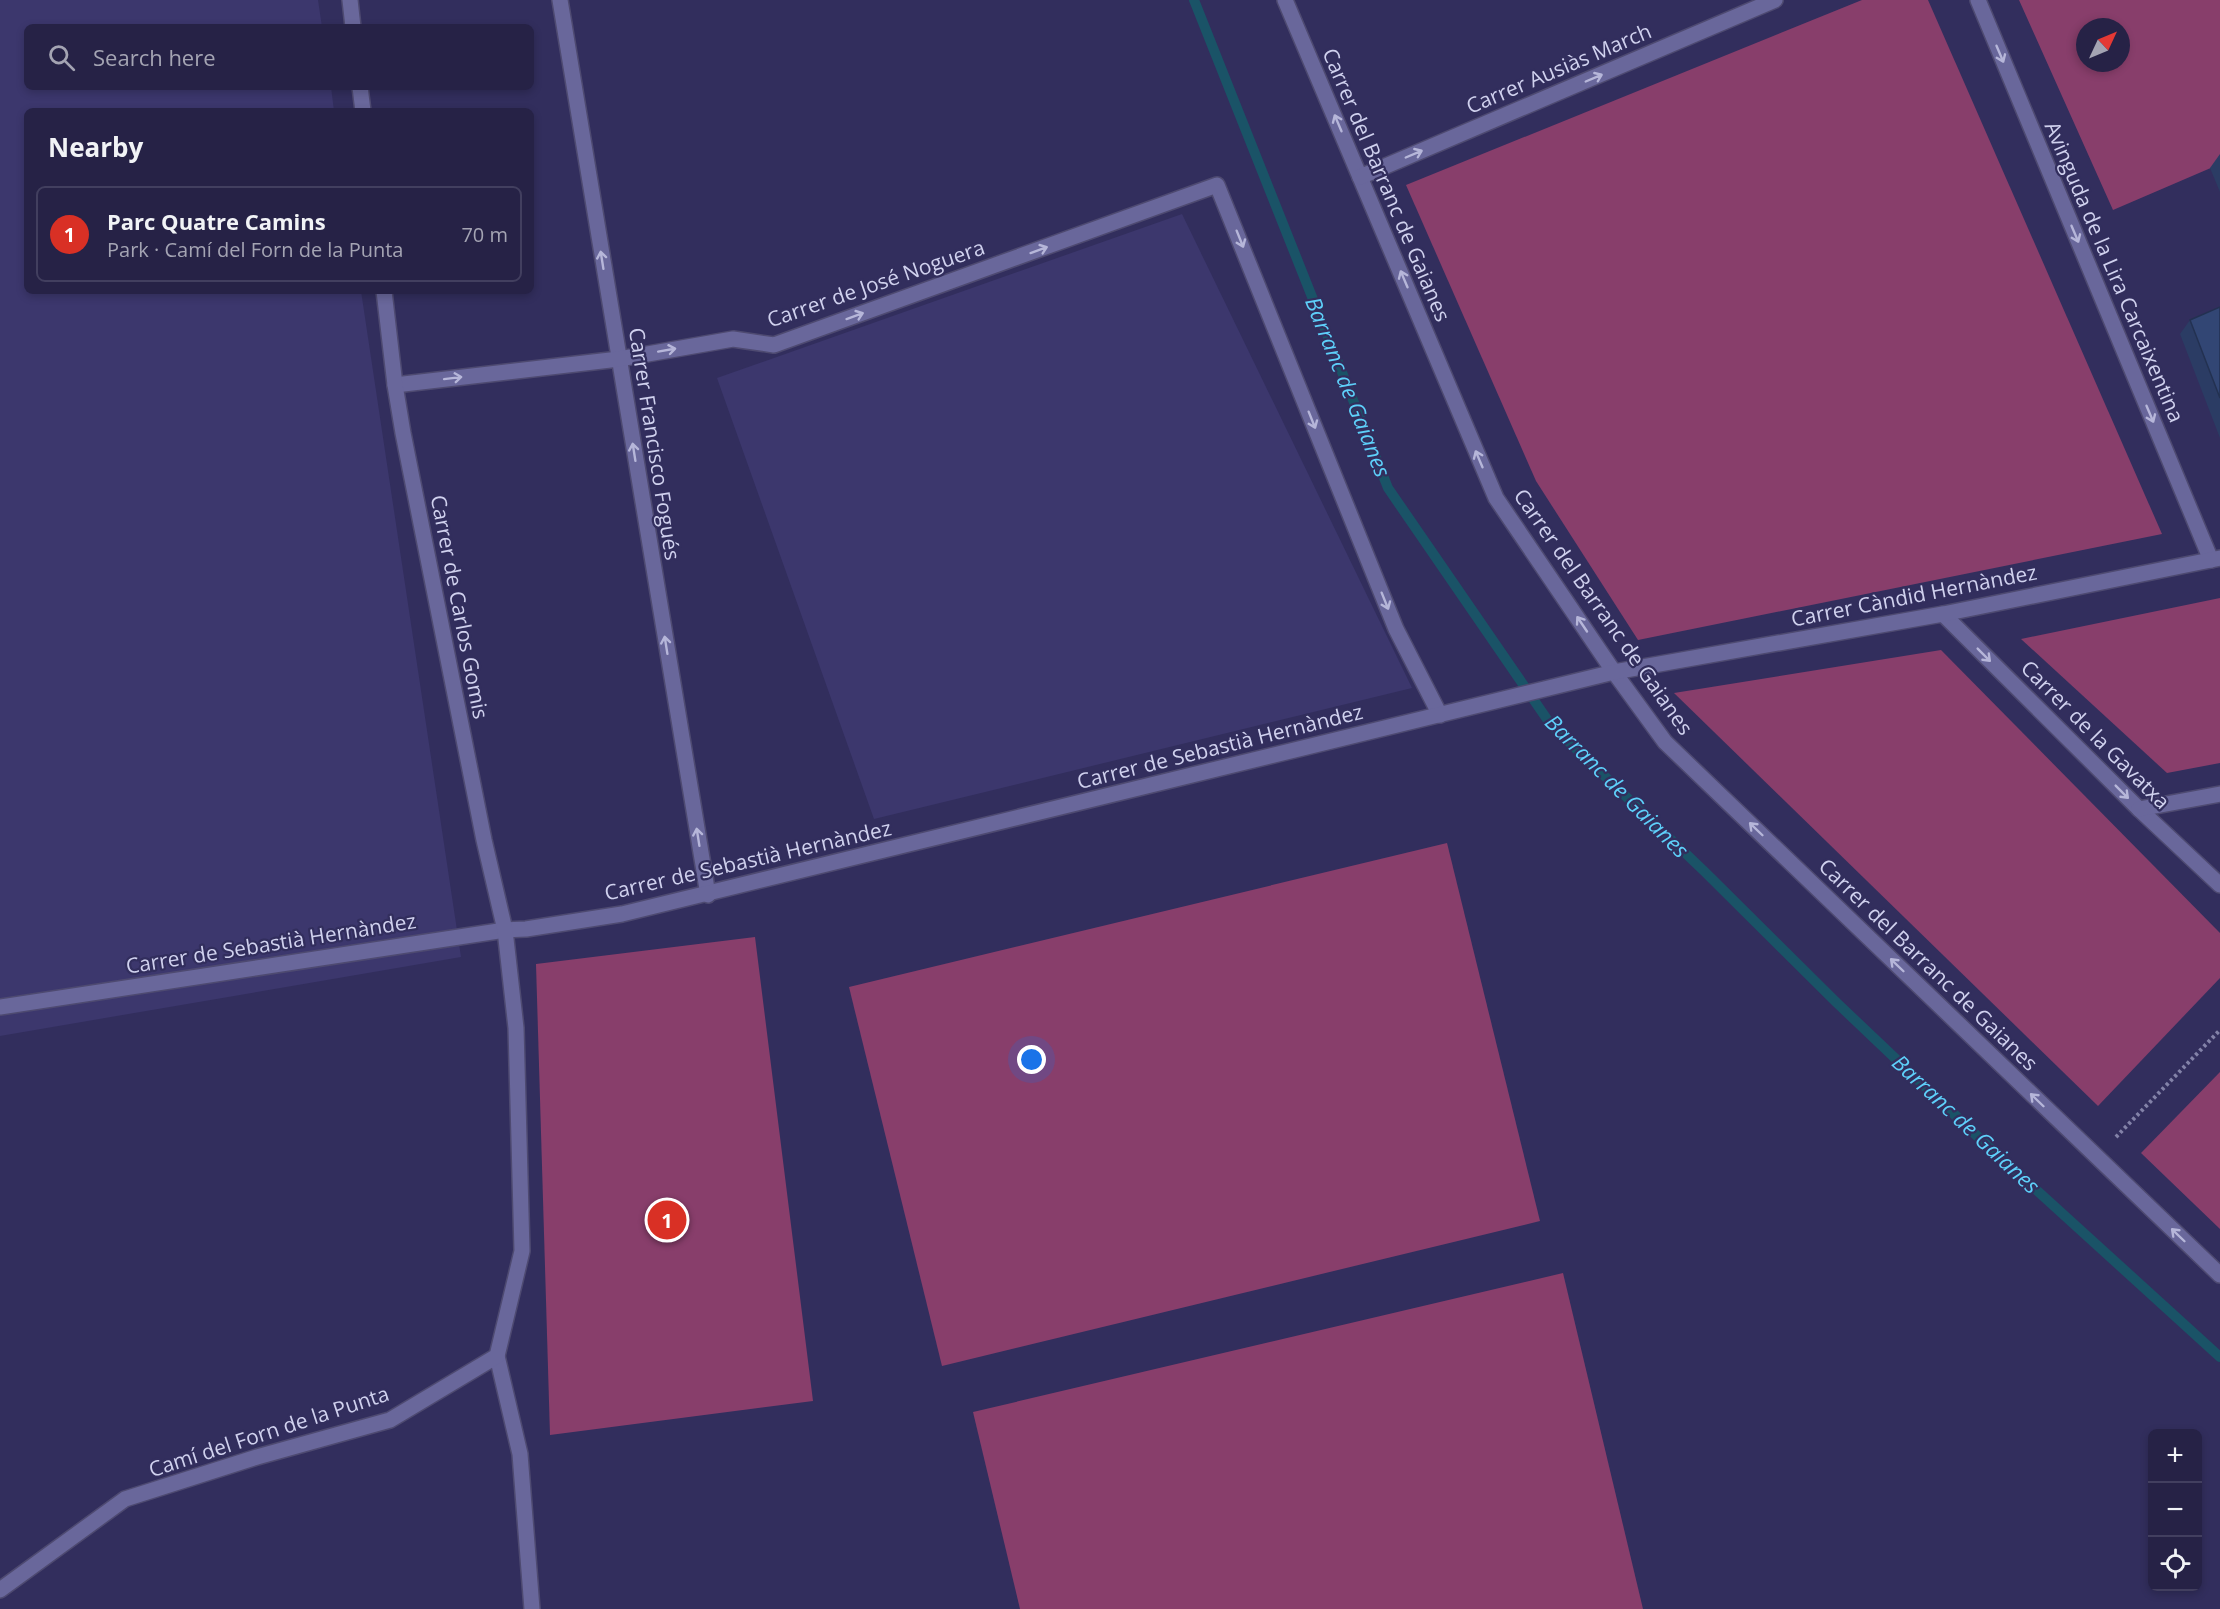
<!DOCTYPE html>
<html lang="en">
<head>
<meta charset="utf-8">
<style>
  :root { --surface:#262246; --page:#2e2a4d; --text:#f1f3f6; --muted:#a4a4b3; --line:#423f5f; --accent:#d93025 }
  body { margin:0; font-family:"Open Sans",sans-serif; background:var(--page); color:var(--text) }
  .controls { position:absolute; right:18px; bottom:18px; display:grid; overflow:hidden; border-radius:9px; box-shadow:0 3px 9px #0003 }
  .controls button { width:54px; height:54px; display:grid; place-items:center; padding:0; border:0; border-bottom:2px solid var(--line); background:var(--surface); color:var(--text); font:30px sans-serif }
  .compass { position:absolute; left:2076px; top:18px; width:54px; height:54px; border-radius:50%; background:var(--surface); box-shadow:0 3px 9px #0003; rotate:46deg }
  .you { position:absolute; left:1032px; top:1060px; width:21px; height:21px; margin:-15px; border:4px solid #fff; border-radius:50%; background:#1a73e8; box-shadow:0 0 0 9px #1a73e833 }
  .badge { display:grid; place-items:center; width:39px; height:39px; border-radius:50%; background:var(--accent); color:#fff; font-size:20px; font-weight:700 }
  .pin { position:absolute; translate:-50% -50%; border:3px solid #fff; box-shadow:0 2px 6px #0006 }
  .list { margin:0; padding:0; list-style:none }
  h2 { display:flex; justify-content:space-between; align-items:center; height:78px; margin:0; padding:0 24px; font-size:26px }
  h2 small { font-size:20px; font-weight:400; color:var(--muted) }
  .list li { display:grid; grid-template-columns:39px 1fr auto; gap:18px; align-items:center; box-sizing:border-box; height:96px; margin:0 12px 12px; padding:0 12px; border:2px solid var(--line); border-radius:9px }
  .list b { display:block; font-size:22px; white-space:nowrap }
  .list p { margin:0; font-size:20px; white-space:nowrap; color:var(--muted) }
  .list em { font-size:20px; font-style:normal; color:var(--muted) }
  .icon { flex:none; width:33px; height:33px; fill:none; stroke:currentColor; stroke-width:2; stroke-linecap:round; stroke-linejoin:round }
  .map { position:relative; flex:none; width:2220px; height:1609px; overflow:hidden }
  .search { position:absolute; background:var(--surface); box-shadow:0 3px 9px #0003; left:24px; top:24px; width:510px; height:66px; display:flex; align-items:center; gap:15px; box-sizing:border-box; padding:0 21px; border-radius:9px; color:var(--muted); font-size:22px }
  .panel { position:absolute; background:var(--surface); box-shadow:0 3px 9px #0003; left:24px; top:108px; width:510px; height:186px; border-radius:9px }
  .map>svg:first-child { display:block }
  .built { fill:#3c376d }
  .green { fill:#883e6b; fill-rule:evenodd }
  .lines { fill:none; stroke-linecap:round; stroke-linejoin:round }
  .stream { stroke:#1a5367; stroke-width:10 }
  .minor-casing { stroke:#4e4a71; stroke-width:18 }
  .path { stroke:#8382a8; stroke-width:4; stroke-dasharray:3 3; stroke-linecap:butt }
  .minor { stroke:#69679b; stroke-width:15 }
  .wall { fill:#2b3c64 }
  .building { fill:#324674; stroke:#233151; stroke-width:1.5 }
  .oneway { stroke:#b6b6d9 }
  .labels { text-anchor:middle; stroke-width:4.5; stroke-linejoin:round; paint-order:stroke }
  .street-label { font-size:21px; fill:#d0d1ee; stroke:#322e5d }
  .water-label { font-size:22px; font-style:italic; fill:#5ed0fa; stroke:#322e5d }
</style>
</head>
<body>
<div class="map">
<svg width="2220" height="1609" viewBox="0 0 2220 1609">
  <rect width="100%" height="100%" fill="#322e5d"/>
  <g class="built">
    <path d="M0,0H318L322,27H27V87H331L334,111H27V291H361L461,957L0,1036Z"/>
    <path d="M1182,214L1412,688L874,819L717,378Z"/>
  </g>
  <g class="green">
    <path d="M1862,0H1928L2162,534L1638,640L1536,481L1406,185Z"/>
    <path d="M2019,0H2220V164L2113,210ZM2085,27H2121V63H2085Z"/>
    <path d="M2220,598V763L2167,773L2021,639Z"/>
    <path d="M1941,650L2220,933V978L2098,1106L1674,693Z"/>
    <path d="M1447,843L1540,1221L942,1366L849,987Z"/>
    <path d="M755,937L813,1401L550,1435L536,964Z"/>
    <path d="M2220,1072V1229L2141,1153Z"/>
    <path d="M1563,1273L1643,1609H1020L973,1412Z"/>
  </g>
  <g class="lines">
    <path class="stream" d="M1194,0L1388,488L1551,725L1704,871L1837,1003L1976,1135L2220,1357"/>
    <g class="minor-casing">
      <g id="minor">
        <path d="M350,0L353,27"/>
        <path d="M560,0L708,895"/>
        <path d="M1285,0L1496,498L1614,672L1665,742L2220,1275"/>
        <path d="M1978,0L2211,560"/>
        <path d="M360,87L363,111"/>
        <path d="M1360,177L1775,0"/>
        <path d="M395,385L619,359L733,339L774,345L1217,185L1396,629L1440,715"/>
        <path d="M1943,614L2139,809L2220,885"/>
        <path d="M2139,809L2220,794"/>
        <path d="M0,1007L505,930L526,929L622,914L1614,672L1943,614L2220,558"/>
        <path d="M497,1356L520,1454L532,1609"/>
        <path d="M0,1590L125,1499L257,1457L390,1420L497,1356L522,1251L516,1028L505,930L484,840L403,433L395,385L384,291"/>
      </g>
    </g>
    <path class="path" d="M2116,1137L2220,1030"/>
    <use href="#minor" class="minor"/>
  </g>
  <g class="wall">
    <path d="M2220,154V192L2210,168Z"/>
    <path d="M2220,307V438L2180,334L2190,320Z"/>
  </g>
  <path class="building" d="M2220,307V398L2190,320Z"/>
  <defs><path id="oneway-shaft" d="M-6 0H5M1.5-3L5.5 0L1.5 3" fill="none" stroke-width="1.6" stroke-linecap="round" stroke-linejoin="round" transform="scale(1.5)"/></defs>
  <g class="oneway">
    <use href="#oneway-shaft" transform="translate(2000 54) rotate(67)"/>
    <use href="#oneway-shaft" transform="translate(1594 78) rotate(-23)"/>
    <use href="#oneway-shaft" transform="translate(1338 123) rotate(-113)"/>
    <use href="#oneway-shaft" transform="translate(1414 154) rotate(-23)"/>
    <use href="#oneway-shaft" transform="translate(2075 234) rotate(67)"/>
    <use href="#oneway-shaft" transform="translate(1240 239) rotate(68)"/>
    <use href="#oneway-shaft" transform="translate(1039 250) rotate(-20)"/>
    <use href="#oneway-shaft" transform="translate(602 260) rotate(-99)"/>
    <use href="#oneway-shaft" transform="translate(1404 279) rotate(-113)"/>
    <use href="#oneway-shaft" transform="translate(855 316) rotate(-20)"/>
    <use href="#oneway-shaft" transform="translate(667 350) rotate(-10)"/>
    <use href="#oneway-shaft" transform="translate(453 378) rotate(-7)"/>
    <use href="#oneway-shaft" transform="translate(2150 414) rotate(67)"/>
    <use href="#oneway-shaft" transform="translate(1312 420) rotate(68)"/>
    <use href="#oneway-shaft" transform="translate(634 452) rotate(-99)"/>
    <use href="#oneway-shaft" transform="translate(1479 459) rotate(-113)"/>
    <use href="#oneway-shaft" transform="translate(1385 601) rotate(68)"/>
    <use href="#oneway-shaft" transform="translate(1582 624) rotate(-124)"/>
    <use href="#oneway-shaft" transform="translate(666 645) rotate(-99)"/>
    <use href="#oneway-shaft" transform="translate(1984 655) rotate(45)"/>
    <use href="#oneway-shaft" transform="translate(2122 792) rotate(45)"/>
    <use href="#oneway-shaft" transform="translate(1756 829) rotate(-136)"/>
    <use href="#oneway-shaft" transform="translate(698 837) rotate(-99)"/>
    <use href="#oneway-shaft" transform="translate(1897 965) rotate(-136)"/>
    <use href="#oneway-shaft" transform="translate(2037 1100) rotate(-136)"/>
    <use href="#oneway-shaft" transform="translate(2178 1235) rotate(-136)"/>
  </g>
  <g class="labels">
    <g class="street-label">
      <text transform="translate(1559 69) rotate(-23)" y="7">Carrer Ausiàs March</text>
      <text transform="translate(1386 185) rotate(67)" y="7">Carrer del Barranc de Gaianes</text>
      <text transform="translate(2114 272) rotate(67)" y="7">Avinguda de la Lira Carcaixentina</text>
      <text transform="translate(876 284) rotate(-19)" y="7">Carrer de José Noguera</text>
      <text transform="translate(654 444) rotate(81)" y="7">Carrer Francisco Fogués</text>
      <text transform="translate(1914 596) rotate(-11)" y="7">Carrer Càndid Hernàndez</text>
      <text transform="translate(459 607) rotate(79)" y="7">Carrer de Carlos Gomis</text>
      <text transform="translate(1603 612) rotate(55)" y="7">Carrer del Barranc de Gaianes</text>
      <text transform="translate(2095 735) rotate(45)" y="7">Carrer de la Gavatxa</text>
      <text transform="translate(1220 747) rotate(-14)" y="7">Carrer de Sebastià Hernàndez</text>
      <text transform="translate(748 861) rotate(-13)" y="7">Carrer de Sebastià Hernàndez</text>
      <text transform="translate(271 944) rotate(-9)" y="7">Carrer de Sebastià Hernàndez</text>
      <text transform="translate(1928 965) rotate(44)" y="7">Carrer del Barranc de Gaianes</text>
      <text transform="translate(269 1432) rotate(-18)" y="7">Camí del Forn de la Punta</text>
    </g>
    <g class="water-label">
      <text transform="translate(1348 387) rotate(68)" y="8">Barranc de Gaianes</text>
      <text transform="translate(1617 786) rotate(45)" y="8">Barranc de Gaianes</text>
      <text transform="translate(1966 1124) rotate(43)" y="8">Barranc de Gaianes</text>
    </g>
  </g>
</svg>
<div class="controls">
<button>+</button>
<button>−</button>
<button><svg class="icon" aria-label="locate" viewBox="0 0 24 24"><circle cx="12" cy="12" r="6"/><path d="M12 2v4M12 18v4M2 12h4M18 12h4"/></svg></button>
</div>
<svg class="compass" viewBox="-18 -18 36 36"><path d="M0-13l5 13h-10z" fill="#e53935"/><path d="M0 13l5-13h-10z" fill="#a4a4b3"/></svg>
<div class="you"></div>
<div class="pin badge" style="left:667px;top:1220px">1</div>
<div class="search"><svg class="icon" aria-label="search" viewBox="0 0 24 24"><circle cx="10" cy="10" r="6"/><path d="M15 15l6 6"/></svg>Search here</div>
<section class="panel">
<h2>Nearby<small></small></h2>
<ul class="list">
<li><span class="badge">1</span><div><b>Parc Quatre Camins</b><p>Park · Camí del Forn de la Punta</p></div><em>70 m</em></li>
</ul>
</section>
</div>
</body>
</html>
